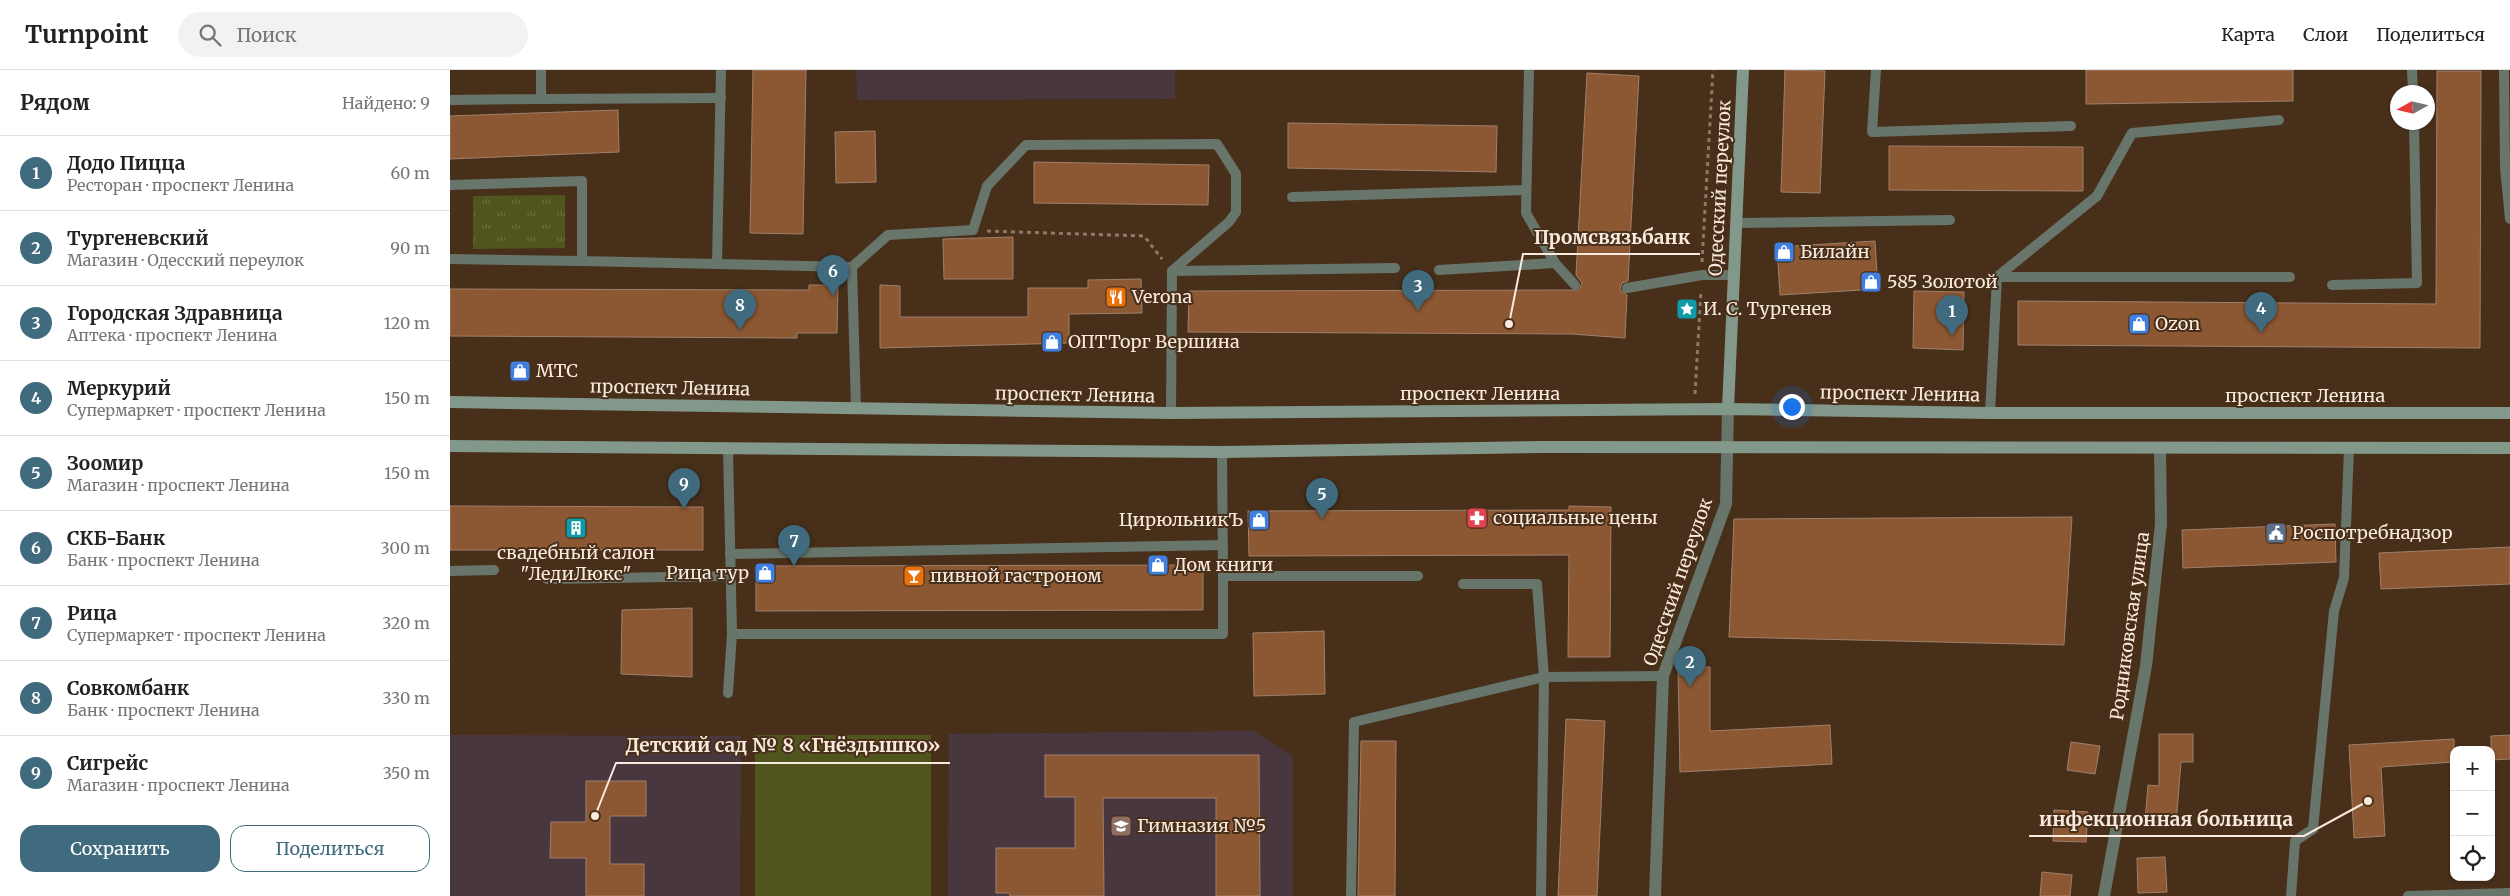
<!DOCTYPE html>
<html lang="ru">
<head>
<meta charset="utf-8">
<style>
  :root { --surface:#fff; --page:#f2f2f2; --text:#222; --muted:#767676; --line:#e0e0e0; --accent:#406b7e }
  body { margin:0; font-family:Merriweather,serif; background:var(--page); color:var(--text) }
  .controls { position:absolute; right:15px; bottom:15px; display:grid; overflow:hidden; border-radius:10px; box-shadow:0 1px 4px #0004 }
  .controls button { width:45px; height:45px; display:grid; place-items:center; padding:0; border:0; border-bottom:1px solid var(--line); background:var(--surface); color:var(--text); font:25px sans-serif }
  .compass { position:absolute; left:1940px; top:15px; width:45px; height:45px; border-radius:50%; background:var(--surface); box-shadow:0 1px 4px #0004; rotate:262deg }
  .you { position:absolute; left:1341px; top:336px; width:18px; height:18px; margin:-12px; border:4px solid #fff; border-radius:50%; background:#1a73e8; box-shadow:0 0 0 8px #1a73e833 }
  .badge { display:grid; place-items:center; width:32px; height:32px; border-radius:50%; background:var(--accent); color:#fff; font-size:16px; font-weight:700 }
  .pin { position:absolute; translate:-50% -41px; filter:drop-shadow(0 1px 2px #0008) }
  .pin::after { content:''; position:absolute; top:26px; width:18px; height:15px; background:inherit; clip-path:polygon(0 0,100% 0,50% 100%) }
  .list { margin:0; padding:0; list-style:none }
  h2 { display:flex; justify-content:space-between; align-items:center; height:65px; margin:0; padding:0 20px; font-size:21px }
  h2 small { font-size:16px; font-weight:400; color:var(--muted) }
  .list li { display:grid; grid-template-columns:32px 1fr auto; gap:15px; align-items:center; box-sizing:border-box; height:75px; padding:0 20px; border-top:1px solid var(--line) }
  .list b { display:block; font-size:19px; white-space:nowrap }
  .list p { margin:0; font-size:16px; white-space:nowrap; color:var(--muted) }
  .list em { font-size:16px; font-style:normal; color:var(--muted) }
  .actions { display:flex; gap:10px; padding:15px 20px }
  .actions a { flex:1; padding:11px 0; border:1px solid var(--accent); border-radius:15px; text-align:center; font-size:18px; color:var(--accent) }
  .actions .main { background:var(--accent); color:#fff }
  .icon { flex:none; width:28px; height:28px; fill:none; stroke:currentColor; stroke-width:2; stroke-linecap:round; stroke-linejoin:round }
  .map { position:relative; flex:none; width:2060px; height:826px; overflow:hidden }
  header { display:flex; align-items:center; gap:30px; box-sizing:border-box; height:70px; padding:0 25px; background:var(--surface); border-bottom:1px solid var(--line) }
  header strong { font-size:24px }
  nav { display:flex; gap:28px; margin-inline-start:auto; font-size:18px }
  .search { width:350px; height:45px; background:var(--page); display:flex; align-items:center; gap:12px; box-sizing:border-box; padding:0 18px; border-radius:28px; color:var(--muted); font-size:19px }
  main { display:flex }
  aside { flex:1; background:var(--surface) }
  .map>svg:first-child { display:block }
  .education { fill:#493740 }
  .park { fill:url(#park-tufts) }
  .pitch { fill:#4f551c }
  .building { fill:#8c5733; stroke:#a0806c }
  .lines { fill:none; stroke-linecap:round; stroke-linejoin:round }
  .path { stroke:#8e7967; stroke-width:3; stroke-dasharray:4 4; stroke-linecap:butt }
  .lane { stroke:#67756b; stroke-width:10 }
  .street { stroke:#67756b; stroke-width:12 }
  .secondary { stroke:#82988a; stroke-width:12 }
  .labels { text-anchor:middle; stroke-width:4; stroke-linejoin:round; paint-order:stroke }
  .street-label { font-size:18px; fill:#faeadd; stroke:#472f1a }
  .poi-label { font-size:18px; fill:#faeadd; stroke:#472f1a; text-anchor:start }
  .leader { fill:none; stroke:#faeadd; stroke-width:2 }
  .callout-dot { fill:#faeadd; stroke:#472f1a; stroke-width:2 }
  .callout-label { font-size:19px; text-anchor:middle; font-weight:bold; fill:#faeadd; stroke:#472f1a; stroke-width:4; stroke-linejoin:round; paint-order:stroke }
</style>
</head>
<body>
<header>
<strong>Turnpoint</strong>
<div class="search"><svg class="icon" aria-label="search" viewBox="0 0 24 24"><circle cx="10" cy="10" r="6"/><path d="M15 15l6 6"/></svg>Поиск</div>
<nav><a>Карта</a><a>Слои</a><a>Поделиться</a></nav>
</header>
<main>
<aside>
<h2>Рядом<small>Найдено: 9</small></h2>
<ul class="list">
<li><span class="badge">1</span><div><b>Додо Пицца</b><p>Ресторан · проспект Ленина</p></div><em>60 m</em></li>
<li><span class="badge">2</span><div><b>Тургеневский</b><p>Магазин · Одесский переулок</p></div><em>90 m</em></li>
<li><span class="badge">3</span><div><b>Городская Здравница</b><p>Аптека · проспект Ленина</p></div><em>120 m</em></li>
<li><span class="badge">4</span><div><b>Меркурий</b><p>Супермаркет · проспект Ленина</p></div><em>150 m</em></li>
<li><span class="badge">5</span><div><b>Зоомир</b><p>Магазин · проспект Ленина</p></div><em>150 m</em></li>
<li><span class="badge">6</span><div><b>СКБ-Банк</b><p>Банк · проспект Ленина</p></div><em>300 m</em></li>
<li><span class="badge">7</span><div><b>Рица</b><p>Супермаркет · проспект Ленина</p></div><em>320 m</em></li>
<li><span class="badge">8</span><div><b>Совкомбанк</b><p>Банк · проспект Ленина</p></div><em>330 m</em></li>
<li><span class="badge">9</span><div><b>Сигрейс</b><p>Магазин · проспект Ленина</p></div><em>350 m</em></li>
</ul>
<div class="actions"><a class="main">Сохранить</a><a>Поделиться</a></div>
</aside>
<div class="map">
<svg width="2060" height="826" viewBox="0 0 2060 826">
  <defs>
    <pattern id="park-tufts" width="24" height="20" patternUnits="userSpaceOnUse" patternTransform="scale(1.25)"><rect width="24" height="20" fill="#4f551c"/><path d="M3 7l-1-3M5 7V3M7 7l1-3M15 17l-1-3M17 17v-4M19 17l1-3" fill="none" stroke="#696e3d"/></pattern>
  </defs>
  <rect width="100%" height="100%" fill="#472f1a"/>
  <g class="education">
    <path d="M406,0H725V29L407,30Z"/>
    <path d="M804,661L843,687V826H498L499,664Z"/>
    <path d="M0,665L291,666L290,826H0Z"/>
  </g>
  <path class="park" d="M115,125V178L23,179V126Z"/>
  <rect class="pitch" x="305" y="665" width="176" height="161"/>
  <g class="building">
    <path d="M303,0H356L353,164L300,163Z"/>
    <path d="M1335,0L1375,1L1370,123L1331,122Z"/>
    <path d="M1636,0H1843V31L1636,34Z"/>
    <path d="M1987,1H2031L2030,278L1568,275V231L1986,234Z"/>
    <path d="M1137,3L1189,6L1178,211L1172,213L1170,219L1177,225L1175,268L1122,264L738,262L739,221L1129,220L1132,213L1126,205Z"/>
    <path d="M168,40L169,82L0,89V46Z"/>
    <path d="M838,53L1047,56L1046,102L838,98Z"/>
    <path d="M425,61L426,112L386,113L385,62Z"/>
    <path d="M1439,76L1633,77V121L1439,120Z"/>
    <path d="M584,92L759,95L758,135L584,133Z"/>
    <path d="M563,167V209H494L493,169Z"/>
    <path d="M1425,171L1428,219L1330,225L1327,177Z"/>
    <path d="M691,209L692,243L619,244V273L430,278V215L450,216V247H578V218H638V210Z"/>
    <path d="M359,215H388L387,263H347V268L0,266V219L359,220Z"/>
    <path d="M1464,221L1514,222L1513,280L1463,278Z"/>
    <path d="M0,436L253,437V480H0Z"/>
    <path d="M1119,436L1161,437L1160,587H1118L1119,485L799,486L798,441L1119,440Z"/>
    <path d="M1622,447L1614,575L1279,567L1284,449Z"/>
    <path d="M1885,454L1886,492L1733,498L1732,460Z"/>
    <path d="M2060,477V514L1931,519L1929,483Z"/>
    <path d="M753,495V540L306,541V496Z"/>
    <path d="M242,538V607L171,604L172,540Z"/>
    <path d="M874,561L875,624L804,626L803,563Z"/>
    <path d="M1228,597H1260V661L1380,655L1382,694L1230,702Z"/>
    <path d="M1116,649L1155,651L1147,826H1108Z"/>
    <path d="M1709,664H1743V692H1731L1726,754L1695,751L1698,715L1709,716Z"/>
    <path d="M2060,665V689L2041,690V666Z"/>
    <path d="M2004,669V692L1931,697L1935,766L1904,768L1899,675Z"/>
    <path d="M911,671H946L945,826H908Z"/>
    <path d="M1621,672L1650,676L1645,704L1617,700Z"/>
    <path d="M595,685H809L810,826H766V728H653L654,826H560L559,823H546V778H625V727H595Z"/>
    <path d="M136,711H196V746H160V794H194V826H136V788H100L101,752H136Z"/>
    <path d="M1604,740L1638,742L1636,772L1603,771Z"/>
    <path d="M1715,787L1717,822L1688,823L1687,788Z"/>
    <path d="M1592,802L1622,805L1620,826H1590Z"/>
  </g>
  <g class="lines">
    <g class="path">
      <path d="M537,161L694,166L712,189"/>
      <path d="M1252,192L1263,0"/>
      <path d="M1245,324L1251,220"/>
    </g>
    <g class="lane">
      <path d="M1079,0L1076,143L1105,193L1125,215"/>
      <path d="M1426,0L1422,62L1621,56"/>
      <path d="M1962,0L1963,22"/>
      <path d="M2054,0L2055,98L2060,149"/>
      <path d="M91,29L271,28"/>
      <path d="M0,30L91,29V0"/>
      <path d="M0,115L132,111V191L402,197L406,339"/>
      <path d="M842,127L1076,120"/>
      <path d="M1286,153L1500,150"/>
      <path d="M0,189L132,191"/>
      <path d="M267,194L271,0"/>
      <path d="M402,197L438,165L523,160L537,116L576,75L767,74L786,104V142L779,152L722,201L721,343"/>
      <path d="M989,200L1105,193"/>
      <path d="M722,201L945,198"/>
      <path d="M1547,207L1647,126L1682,63L1829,50"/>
      <path d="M1882,215L1967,213L1964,52"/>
      <path d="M1177,218L1252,205H1283"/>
      <path d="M1540,343L1547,207H1840"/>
      <path d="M278,379L282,564H773V506"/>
      <path d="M772,382L773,506H968"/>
      <path d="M280,484L773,475"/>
      <path d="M0,501L44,500"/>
      <path d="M97,509L281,506"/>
      <path d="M1013,514H1087L1094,607L1213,606"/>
      <path d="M278,623L282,564"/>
      <path d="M901,826L904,652L1094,607L1091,826"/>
      <path d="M1841,826L1845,771L1863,759L1884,541L1894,508L1899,378"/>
      <path d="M1958,826L2060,823"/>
    </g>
    <g class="street">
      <path d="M1205,826L1213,606L1276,434L1278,339"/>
      <path d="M1654,826L1696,596L1711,454L1710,378"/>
    </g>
    <g class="secondary">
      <path d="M0,332L721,343L1278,339L1540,343H2060"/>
      <path d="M1278,339L1293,0"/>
      <path d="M0,376L772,382L1093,377L2060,378"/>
    </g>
  </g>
  <defs>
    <g id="shop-square" transform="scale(1.125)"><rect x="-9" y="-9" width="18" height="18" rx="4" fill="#3f7fe0" stroke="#472f1a"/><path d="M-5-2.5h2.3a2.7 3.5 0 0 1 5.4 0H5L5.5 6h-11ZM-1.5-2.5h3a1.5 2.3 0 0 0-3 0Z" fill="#fff"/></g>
    <g id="restaurant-square" transform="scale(1.125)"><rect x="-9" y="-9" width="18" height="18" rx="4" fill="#e8710a" stroke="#472f1a"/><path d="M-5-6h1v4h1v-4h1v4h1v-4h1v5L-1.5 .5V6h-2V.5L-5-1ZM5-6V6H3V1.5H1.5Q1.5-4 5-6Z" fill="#fff"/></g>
    <g id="sight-square" transform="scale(1.125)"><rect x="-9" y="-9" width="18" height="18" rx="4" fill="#0f9aa8" stroke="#472f1a"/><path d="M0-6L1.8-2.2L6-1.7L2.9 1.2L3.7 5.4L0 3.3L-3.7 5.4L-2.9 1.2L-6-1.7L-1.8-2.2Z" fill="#fff"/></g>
    <g id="pharmacy-square" transform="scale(1.125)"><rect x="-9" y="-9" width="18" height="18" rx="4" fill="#e0444e" stroke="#472f1a"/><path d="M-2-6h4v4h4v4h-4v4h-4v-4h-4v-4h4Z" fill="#fff"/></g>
    <g id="building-square" transform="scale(1.125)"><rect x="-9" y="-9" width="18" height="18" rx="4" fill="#0f9aa8" stroke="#472f1a"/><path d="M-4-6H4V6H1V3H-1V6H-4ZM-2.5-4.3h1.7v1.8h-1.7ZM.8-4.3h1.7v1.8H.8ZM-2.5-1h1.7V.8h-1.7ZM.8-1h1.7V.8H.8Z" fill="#fff"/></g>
    <g id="civic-square" transform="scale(1.125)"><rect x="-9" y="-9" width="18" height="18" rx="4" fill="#5c6f8a" stroke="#472f1a"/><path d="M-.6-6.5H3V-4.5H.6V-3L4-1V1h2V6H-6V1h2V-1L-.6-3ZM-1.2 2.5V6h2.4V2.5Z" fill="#fff"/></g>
    <g id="bar-square" transform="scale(1.125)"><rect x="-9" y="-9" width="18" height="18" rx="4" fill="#e8710a" stroke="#472f1a"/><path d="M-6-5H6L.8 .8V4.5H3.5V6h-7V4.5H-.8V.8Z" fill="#fff"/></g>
    <g id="school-square" transform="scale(1.125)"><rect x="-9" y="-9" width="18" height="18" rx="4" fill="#8d6e63" stroke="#472f1a"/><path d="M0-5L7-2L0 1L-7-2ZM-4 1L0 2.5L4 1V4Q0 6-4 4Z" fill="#fff"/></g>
  </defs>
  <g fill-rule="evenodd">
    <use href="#shop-square" x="1334" y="182"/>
    <use href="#shop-square" x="1421" y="212"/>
    <use href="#restaurant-square" x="666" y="227"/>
    <use href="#sight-square" x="1237" y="239"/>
    <use href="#shop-square" x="1689" y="254"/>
    <use href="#shop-square" x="602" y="272"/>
    <use href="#shop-square" x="70" y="301"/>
    <use href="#pharmacy-square" x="1027" y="448"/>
    <use href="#shop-square" x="809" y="450"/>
    <use href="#building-square" x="126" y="458"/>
    <use href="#civic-square" x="1826" y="463"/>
    <use href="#shop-square" x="708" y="495"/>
    <use href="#shop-square" x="315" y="503"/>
    <use href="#bar-square" x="464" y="506"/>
    <use href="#school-square" x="671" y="756"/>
  </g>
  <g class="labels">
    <g class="street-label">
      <text transform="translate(1270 118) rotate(-87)" y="6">Одесский переулок</text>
      <text transform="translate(220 318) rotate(1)" y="6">проспект Ленина</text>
      <text x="1030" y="330">проспект Ленина</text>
      <text transform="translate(1450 324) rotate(1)" y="6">проспект Ленина</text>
      <text transform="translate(625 325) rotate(1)" y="6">проспект Ленина</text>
      <text x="1855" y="332">проспект Ленина</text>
      <text transform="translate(1228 512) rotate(-71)" y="6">Одесский переулок</text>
      <text transform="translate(1680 556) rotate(-82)" y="6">Родниковская улица</text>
    </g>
    <g class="poi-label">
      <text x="1350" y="188">Билайн</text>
      <text x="1437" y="218">585 Золотой</text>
      <text x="682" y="233">Verona</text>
      <text x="1253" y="245">И. С. Тургенев</text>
      <text x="1705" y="260">Ozon</text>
      <text x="618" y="278">ОПТТорг Вершина</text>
      <text x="86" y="307">МТС</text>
      <text x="1043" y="454">социальные цены</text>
      <text x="793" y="456" text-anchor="end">ЦирюльникЪ</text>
      <text x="1842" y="469">Роспотребнадзор</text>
      <text x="126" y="489" text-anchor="middle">свадебный салон<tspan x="126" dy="21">"ЛедиЛюкс"</tspan></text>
      <text x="724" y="501">Дом книги</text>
      <text x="299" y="509" text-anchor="end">Рица тур</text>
      <text x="480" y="512">пивной гастроном</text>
      <text x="687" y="762">Гимназия №5</text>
    </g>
  </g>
  <path class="leader" d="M1059 254L1073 184H1250M145 746L166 693H500M1918 731L1854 766H1579"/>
  <g class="callout-dot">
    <circle cx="1059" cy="254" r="5"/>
    <circle cx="145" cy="746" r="5"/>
    <circle cx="1918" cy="731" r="5"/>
  </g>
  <g class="callout-label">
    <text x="1162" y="174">Промсвязьбанк</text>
    <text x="333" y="682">Детский сад № 8 «Гнёздышко»</text>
    <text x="1716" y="756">инфекционная больница</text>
  </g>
</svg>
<div class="controls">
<button>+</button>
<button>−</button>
<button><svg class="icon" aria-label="locate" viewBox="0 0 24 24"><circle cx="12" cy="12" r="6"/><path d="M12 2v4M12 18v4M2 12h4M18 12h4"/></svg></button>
</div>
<svg class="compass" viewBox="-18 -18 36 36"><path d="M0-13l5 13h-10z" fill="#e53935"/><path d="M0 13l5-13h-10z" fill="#767676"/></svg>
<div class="you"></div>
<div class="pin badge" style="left:1502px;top:266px">1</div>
<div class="pin badge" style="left:1240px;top:617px">2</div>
<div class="pin badge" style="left:968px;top:241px">3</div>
<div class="pin badge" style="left:1811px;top:263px">4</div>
<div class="pin badge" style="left:872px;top:449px">5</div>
<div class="pin badge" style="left:383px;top:226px">6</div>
<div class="pin badge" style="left:344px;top:496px">7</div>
<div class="pin badge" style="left:290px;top:260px">8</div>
<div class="pin badge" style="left:234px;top:439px">9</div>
</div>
</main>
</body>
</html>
